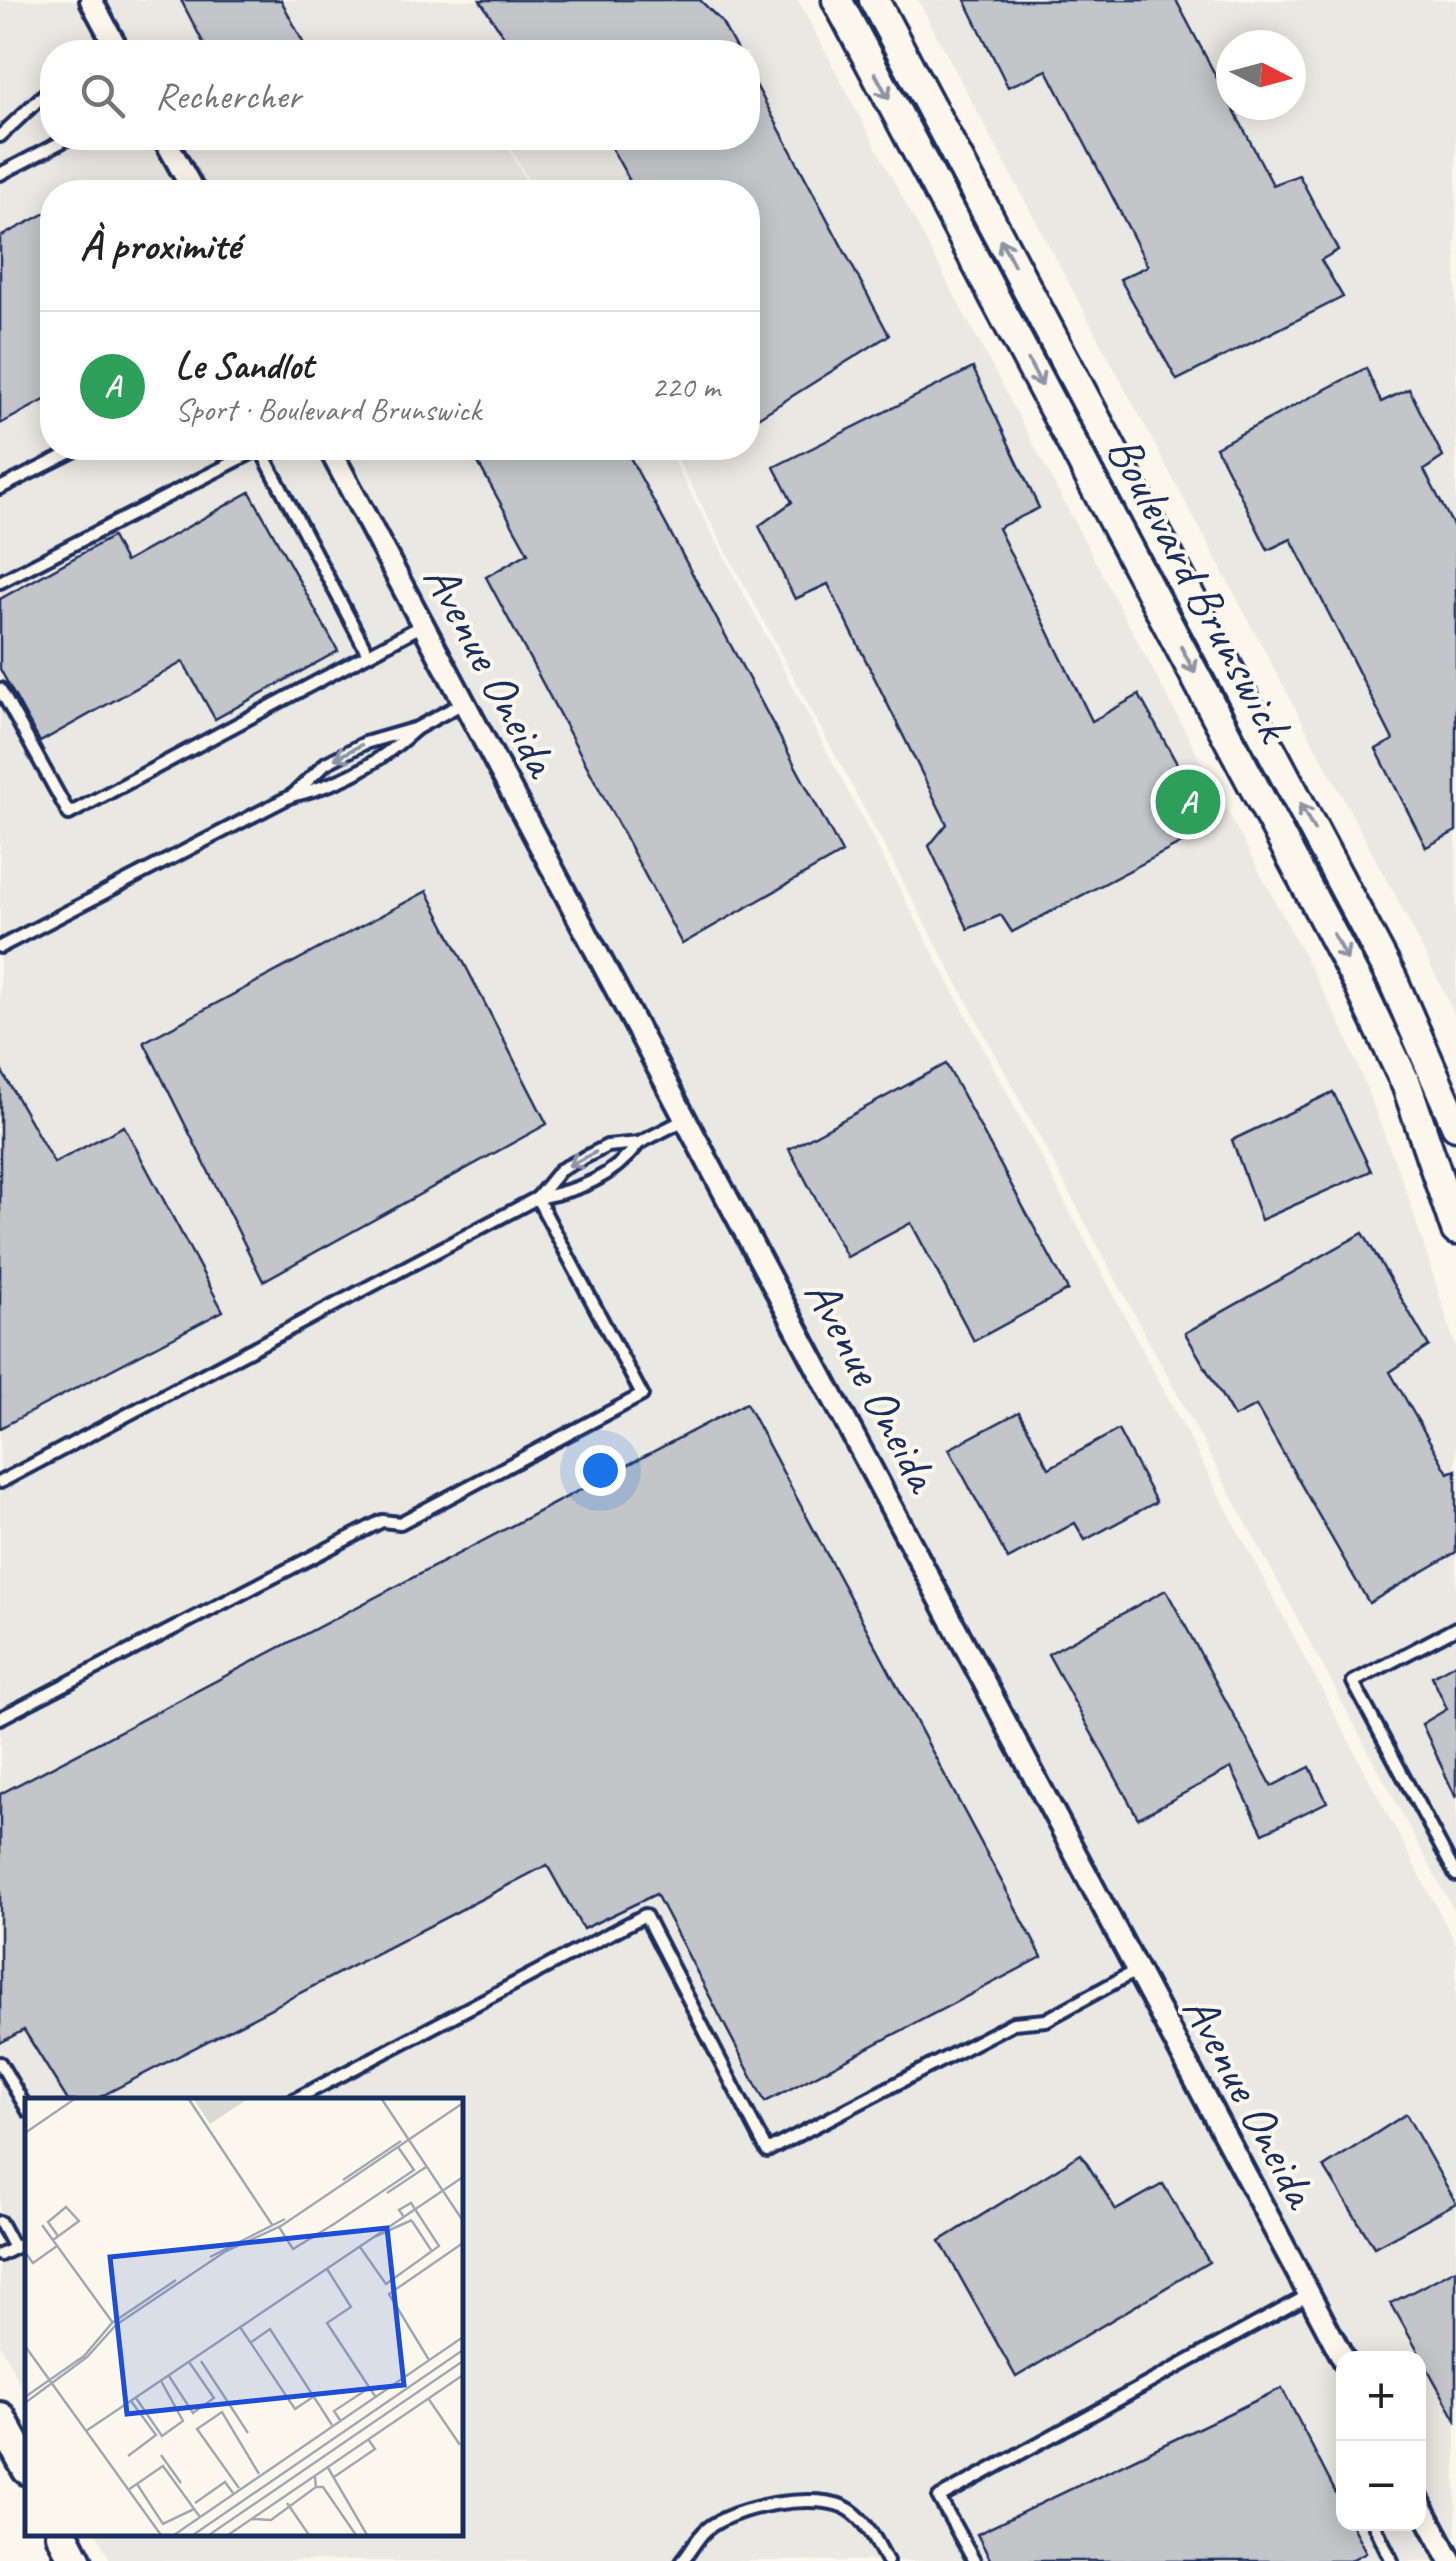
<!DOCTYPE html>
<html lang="fr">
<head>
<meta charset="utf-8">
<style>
  :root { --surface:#fff; --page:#f6f6f6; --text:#222; --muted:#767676; --line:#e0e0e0; --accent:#c8321e }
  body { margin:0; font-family:Caveat,sans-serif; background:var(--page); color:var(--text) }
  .controls { position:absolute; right:30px; bottom:30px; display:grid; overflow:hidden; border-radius:20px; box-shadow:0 5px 25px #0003 }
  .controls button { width:90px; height:90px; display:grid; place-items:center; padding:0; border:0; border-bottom:2px solid var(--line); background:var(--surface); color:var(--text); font:50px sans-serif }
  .compass { position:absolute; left:1216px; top:30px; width:90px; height:90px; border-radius:50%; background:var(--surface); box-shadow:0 5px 25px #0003; rotate:96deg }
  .you { position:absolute; left:600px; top:1470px; width:35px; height:35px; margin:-25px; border:8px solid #fff; border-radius:50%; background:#1a73e8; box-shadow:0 0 0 15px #1a73e833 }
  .badge { display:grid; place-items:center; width:65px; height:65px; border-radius:50%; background:var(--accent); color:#fff; font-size:32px; font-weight:700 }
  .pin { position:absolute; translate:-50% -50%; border:5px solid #fff; box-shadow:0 2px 10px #0006 }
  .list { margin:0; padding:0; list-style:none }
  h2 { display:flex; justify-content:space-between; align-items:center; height:130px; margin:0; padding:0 40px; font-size:42px }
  h2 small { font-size:32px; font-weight:400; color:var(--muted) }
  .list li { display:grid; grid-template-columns:65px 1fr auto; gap:30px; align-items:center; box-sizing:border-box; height:150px; padding:0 40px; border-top:2px solid var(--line) }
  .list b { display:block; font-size:38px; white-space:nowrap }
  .list p { margin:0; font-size:32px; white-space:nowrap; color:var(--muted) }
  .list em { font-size:32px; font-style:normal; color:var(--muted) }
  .icon { flex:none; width:55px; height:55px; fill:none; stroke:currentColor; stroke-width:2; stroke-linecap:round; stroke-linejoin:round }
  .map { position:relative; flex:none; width:1456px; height:2561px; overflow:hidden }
  .search { position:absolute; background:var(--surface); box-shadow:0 5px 25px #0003; left:40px; top:40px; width:720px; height:110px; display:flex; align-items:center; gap:25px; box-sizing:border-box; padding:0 35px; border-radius:40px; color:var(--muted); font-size:38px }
  .panel { position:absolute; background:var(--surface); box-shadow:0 5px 25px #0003; left:40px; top:180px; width:720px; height:280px; border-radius:40px }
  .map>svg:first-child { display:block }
  .built { fill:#eae8e2; fill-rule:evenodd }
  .building { fill:#c3c5c9; stroke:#1b2f5e; stroke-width:2.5 }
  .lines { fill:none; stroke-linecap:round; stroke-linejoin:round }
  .service-casing { stroke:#1b2f5e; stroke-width:18 }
  .minor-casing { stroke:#1b2f5e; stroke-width:28 }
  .tertiary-casing { stroke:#1b2f5e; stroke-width:35 }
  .secondary-casing { stroke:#1b2f5e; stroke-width:38 }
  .service { stroke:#fbf7ec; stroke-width:10 }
  .minor { stroke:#fbf7ec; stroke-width:20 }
  .tertiary { stroke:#fbf7ec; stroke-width:28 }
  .secondary { stroke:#fbf7ec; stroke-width:30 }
  .oneway { stroke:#8b93a5 }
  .labels { text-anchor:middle; stroke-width:8; stroke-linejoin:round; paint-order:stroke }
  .street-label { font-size:48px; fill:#1b2f5e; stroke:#fbf7ec }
  .inset-road { fill:none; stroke:#a1a7b3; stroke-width:2.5 }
  .view { fill:#1d4ed8; fill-opacity:0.15; stroke:#1d4ed8; stroke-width:5 }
  .inset-edge { fill:none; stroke:#1b2f5e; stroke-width:5 }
</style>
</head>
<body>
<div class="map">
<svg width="1456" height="2561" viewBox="0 0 1456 2561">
  <rect width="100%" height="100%" fill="#fbf7ec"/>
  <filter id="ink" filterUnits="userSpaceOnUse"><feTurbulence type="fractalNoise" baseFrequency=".01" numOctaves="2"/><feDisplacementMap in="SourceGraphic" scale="20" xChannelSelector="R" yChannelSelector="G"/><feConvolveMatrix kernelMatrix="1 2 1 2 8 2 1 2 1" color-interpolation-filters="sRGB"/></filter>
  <g filter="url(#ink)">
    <g class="built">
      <path d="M0,0H798L1345,1033L1407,1193L1456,1347V1915L671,448H748V192H535L505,138H748V52H52V138H503L532,192H52V448H667L1456,1944V2561H111L97,2534H460V2101H28L27,2398L0,2344ZM1344,2358H1418V2524H1344Z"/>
      <path d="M918,0H1456V1017L1407,918ZM1231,45H1291V105H1231Z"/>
    </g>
    <g class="building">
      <path d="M181,0H281L308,52H208Z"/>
      <path d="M480,0H700L721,21L738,52H514Z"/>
      <path d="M965,0H1176L1273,185L1299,175L1338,250L1321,260L1343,297L1177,380L1120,279L1148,266L1047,70L1008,87Z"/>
      <path d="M748,70L889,335L748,424V192H636L606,138H748Z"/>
      <path d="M52,210V396L0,424V237Z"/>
      <path d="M973,368L1039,508L998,528L1092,721L1139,695L1212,827L1012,932L1001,915L968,929L929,846L947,824L828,584L795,599L759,526L792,502L774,467Z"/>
      <path d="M1366,368L1381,402L1409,389L1443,457L1424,470L1456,531V831L1426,847L1376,749L1393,740L1291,539L1268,550L1216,447Z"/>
      <path d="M496,448H625L842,853L682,944L486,577L528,553L476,459Z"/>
      <path d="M250,492L338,651L215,719L183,662L40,742L0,669V599L112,537L125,562Z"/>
      <path d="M427,891L547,1124L263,1281L144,1042Z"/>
      <path d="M946,1064L1068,1290L974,1341L911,1223L847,1257L789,1149Z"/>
      <path d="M0,1068L54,1163L124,1126L223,1311L0,1428Z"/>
      <path d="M1333,1092L1371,1171L1261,1220L1232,1140Z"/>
      <path d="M1363,1233L1429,1346L1390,1372L1448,1473L1456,1470V1552L1369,1603L1256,1406L1234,1417L1185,1333Z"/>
      <path d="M746,1403L1042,1957L765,2102L656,1894L583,1929L547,1865L92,2101H68L24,2030L0,2043V1794Z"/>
      <path d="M1019,1412L1049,1468L1118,1430L1156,1502L1085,1540L1075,1523L1008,1559L949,1449Z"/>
      <path d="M1166,1590L1272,1786L1310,1767L1327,1802L1263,1833L1231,1768L1138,1818L1048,1654Z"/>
      <path d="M1456,1663V1798L1422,1724L1447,1709L1432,1676Z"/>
      <path d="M1406,2114L1456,2203L1374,2247L1324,2167Z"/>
      <path d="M1081,2154L1116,2210L1163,2184L1209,2262L1016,2377L940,2241Z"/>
      <path d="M1456,2269V2420L1391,2303Z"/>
      <path d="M1282,2388L1344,2509V2524H1351L1366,2552L1349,2561H991L977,2534Z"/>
    </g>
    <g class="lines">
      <g class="service-casing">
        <g id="service">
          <path d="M0,136L52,87"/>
          <path d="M0,174L69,138"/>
          <path d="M260,448L368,654"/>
          <path d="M0,488L80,448"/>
          <path d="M0,582L261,448"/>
          <path d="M0,689L69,814L423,625"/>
          <path d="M292,796L326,763L365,743L417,728L463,703"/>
          <path d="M0,947L291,796C347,782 374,766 417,728"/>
          <path d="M538,1197L560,1170L607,1146L639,1143L686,1119"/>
          <path d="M0,1482L537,1198C580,1190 612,1178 639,1143"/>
          <path d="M1456,1628L1353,1682L1456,1875"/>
          <path d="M0,1718L382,1521L400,1523L642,1395L537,1198"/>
          <path d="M0,2063L28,2111"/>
          <path d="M292,2101L645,1915L767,2151L1013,2023L1046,2020L1137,1970"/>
          <path d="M0,2222L14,2248"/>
          <path d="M0,2255L28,2241"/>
          <path d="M1374,2524L1392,2561"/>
          <path d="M682,2561C691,2551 696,2539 706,2530C732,2506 820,2490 850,2510C868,2522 877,2543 887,2561"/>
          <path d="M974,2561L939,2498L1309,2295"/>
        </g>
      </g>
      <g class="minor-casing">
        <g id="minor">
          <path d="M91,0L119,52"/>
          <path d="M164,138L194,192"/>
          <path d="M329,448L1344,2360"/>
          <path d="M1418,2500L1451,2561"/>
        </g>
      </g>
      <g class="tertiary-casing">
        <g id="tertiary">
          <path d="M837,0L1359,985L1407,1086L1456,1230"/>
          <path d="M874,0L1392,978L1456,1125"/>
        </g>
      </g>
      <g class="secondary-casing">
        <g id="secondary">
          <path d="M0,2418L28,2469"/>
          <path d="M62,2534L76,2561"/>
        </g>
      </g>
      <use href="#service" class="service"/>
      <use href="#minor" class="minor"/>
      <use href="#tertiary" class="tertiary"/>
      <use href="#secondary" class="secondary"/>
    </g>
    <defs><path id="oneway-shaft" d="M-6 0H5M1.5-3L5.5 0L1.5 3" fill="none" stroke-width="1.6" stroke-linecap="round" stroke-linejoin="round" transform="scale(2.5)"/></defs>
    <g class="oneway">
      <use href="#oneway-shaft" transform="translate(882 86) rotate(62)"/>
      <use href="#oneway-shaft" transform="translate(1007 252) rotate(-118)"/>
      <use href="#oneway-shaft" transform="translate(1035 373) rotate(62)"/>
      <use href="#oneway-shaft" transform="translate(1188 660) rotate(62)"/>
      <use href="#oneway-shaft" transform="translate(348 752) rotate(152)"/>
      <use href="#oneway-shaft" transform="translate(1307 817) rotate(-118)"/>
      <use href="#oneway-shaft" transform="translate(1340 947) rotate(62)"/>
      <use href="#oneway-shaft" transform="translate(582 1159) rotate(153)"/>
    </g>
  </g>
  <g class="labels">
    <g class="street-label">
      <text transform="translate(1200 587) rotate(62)" y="17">Boulevard Brunswick</text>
      <text transform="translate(492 669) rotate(62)" y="17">Avenue Oneida</text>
      <text transform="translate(873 1384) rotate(62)" y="17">Avenue Oneida</text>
      <text transform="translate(1251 2100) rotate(62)" y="17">Avenue Oneida</text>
    </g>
  </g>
  <g transform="translate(25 2098)">
    <rect width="438" height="438" fill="#fbf7ec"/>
    <path d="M168,0H224L185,26Z" fill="#dadad7"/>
    <path class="inset-road" d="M163,0L248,128M356,0L438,123M0,35L51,0M318,82L376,43M362,95L401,69M387,123L406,152M17,127L88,225M254,129L268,151L309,126L389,72L373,49M349,139L387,122M28,142L54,123L41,109L23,124L33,138M335,149L361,186L414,148L386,105L374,112L379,119M0,154L8,165L32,148M185,159L260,121M302,171L326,209L302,225L350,298M215,229L270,311L288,299M225,245L245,231L307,327M0,248L136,437M404,262L364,196L438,145M176,263L223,335M144,278L168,315L189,300L164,264M0,299L59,258L87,225L151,182M111,300L137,338L158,323L136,283M403,300L435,347M0,305L62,259L91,227L201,153L256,128L438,5M315,322L309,313L344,290M61,333L438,79M136,357L156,385M103,358L131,337L106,303M302,368L342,437M309,379L350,351L343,341M112,386L138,426L169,411M291,389H298L331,437M214,390L172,331L197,314L234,376M103,392L138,368L175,419M170,405L200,384L208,395M262,405L284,437M227,421L246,422L291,389L290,379M149,437L438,239M168,437L438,252M184,437L438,263M203,437L438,277"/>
    <path class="view" d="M362,130L379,287L102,316L85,159Z"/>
    <rect width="438" height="438" class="inset-edge"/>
  </g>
</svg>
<div class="controls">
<button>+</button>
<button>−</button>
</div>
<svg class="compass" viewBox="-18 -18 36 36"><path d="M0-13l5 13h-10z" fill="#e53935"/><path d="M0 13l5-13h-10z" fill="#767676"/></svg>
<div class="you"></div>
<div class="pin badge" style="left:1188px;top:802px;background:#2e9e5b">A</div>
<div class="search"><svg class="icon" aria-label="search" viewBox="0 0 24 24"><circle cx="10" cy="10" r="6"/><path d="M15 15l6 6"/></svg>Rechercher</div>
<section class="panel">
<h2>À proximité<small></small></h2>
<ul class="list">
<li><span class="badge" style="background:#2e9e5b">A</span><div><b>Le Sandlot</b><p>Sport · Boulevard Brunswick</p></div><em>220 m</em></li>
</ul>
</section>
</div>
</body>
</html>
